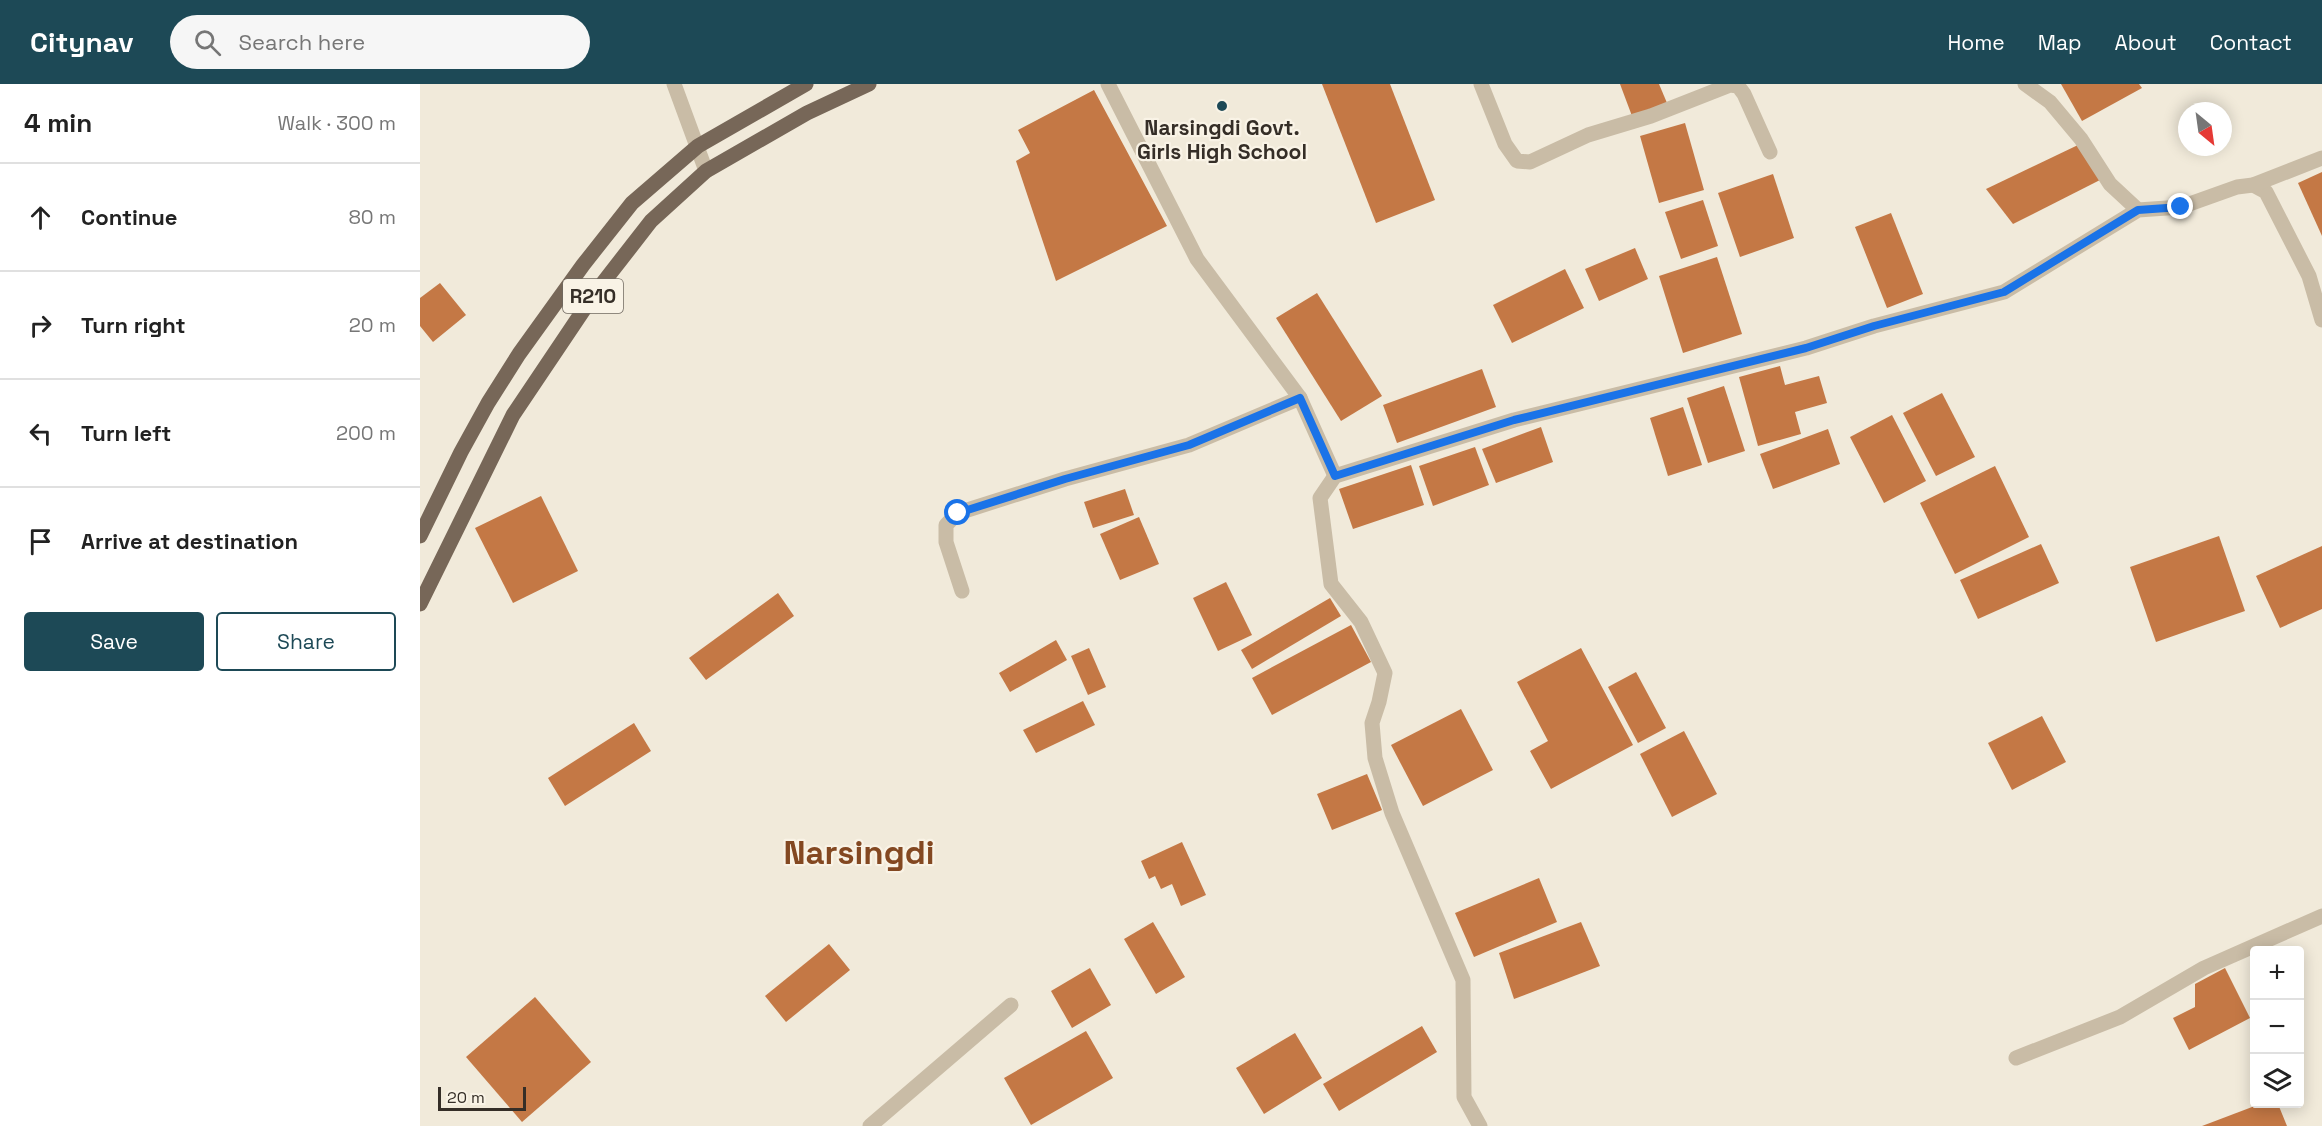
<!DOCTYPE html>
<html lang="en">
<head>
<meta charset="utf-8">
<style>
  :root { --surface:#fff; --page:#f6f6f6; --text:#222; --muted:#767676; --line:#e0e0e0; --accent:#1d4956 }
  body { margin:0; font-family:"Space Grotesk",sans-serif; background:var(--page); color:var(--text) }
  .controls { position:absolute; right:18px; bottom:18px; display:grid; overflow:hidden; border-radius:6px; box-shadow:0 3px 15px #0003 }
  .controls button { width:54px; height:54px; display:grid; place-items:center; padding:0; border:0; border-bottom:2px solid var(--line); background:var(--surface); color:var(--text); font:30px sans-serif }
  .compass { position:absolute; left:1758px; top:18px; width:54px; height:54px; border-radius:50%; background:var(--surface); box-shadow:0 3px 15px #0003; rotate:151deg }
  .scale { position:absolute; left:18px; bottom:15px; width:88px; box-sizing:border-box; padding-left:6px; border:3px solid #352e27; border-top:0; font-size:16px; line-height:21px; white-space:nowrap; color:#352e27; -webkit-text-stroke:4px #f9f3e6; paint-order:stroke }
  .stop { position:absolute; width:18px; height:18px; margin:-14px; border:4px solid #1a73e8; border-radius:50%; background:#fff }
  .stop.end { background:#1a73e8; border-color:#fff; box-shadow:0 2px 6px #0008 }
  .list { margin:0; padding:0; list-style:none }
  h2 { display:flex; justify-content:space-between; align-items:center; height:78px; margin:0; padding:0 24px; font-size:26px }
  h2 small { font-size:20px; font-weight:400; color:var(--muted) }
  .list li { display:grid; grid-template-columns:39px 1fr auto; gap:18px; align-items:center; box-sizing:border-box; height:108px; padding:0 24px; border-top:2px solid var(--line) }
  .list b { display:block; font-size:22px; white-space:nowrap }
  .list em { font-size:20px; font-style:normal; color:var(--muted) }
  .actions { display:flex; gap:12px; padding:18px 24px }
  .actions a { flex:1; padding:14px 0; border:2px solid var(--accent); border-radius:6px; text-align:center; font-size:21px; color:var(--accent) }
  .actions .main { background:var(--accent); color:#fff }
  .icon { flex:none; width:33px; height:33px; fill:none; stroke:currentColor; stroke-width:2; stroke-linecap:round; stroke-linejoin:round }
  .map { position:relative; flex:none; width:1902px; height:1042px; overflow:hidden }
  header { display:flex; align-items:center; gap:36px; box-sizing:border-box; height:84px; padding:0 30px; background:var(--accent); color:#fff }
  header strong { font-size:28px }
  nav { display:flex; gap:33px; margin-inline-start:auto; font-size:21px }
  .search { width:420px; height:54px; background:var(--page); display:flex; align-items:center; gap:15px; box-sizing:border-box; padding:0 21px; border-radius:33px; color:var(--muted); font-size:22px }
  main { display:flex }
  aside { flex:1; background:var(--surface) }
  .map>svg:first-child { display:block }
  .building { fill:#c47845 }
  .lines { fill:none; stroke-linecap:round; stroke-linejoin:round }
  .street { stroke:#c9bca6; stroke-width:15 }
  .primary { stroke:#776758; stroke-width:15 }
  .route { stroke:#1a73e8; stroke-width:8 }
  .poi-dot { fill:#1d4956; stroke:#f9f3e6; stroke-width:2 }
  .labels { text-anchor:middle; stroke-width:4.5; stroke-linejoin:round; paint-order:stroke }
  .shield { fill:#f9f3e6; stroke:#706960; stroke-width:1.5 }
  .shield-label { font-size:20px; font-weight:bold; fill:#352e27 }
  .poi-label { font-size:21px; font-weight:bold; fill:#352e27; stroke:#f9f3e6 }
  .town-label { font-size:33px; font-weight:bold; fill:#834821; stroke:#f9f3e6 }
</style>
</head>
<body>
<header>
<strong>Citynav</strong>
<div class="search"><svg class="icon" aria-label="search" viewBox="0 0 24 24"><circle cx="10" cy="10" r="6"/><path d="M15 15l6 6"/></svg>Search here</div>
<nav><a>Home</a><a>Map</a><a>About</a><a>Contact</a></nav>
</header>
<main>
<aside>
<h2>4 min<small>Walk · 300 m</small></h2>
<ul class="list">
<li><svg class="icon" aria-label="ahead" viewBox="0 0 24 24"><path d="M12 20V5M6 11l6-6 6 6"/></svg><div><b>Continue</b></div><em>80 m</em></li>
<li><svg class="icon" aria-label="right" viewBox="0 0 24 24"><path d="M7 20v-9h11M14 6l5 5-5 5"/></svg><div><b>Turn right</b></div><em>20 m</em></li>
<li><svg class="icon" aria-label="left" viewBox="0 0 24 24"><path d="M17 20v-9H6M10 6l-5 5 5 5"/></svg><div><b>Turn left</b></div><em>200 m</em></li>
<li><svg class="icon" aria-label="arrive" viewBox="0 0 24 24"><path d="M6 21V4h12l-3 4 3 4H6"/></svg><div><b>Arrive at destination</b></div></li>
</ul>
<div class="actions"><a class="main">Save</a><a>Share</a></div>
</aside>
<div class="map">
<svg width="1902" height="1042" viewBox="0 0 1902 1042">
  <rect width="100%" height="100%" fill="#f1eada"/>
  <g class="building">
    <path d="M902,0H970L1015,116L956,139Z"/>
    <path d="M1200,0H1239L1247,19L1212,32Z"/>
    <path d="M1641,0H1719L1722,4L1662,37Z"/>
    <path d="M674,6L747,142L636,197L596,77L610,69L598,46Z"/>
    <path d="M1265,39L1284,106L1239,119L1220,52Z"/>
    <path d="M1658,61L1680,96L1593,140L1566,105Z"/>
    <path d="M1902,88V152L1878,99Z"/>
    <path d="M1353,90L1374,154L1320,173L1298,109Z"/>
    <path d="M1283,116L1298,162L1261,175L1245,128Z"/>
    <path d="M1471,129L1503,210L1467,224L1435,143Z"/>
    <path d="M1215,164L1228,195L1179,217L1165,185Z"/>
    <path d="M1297,173L1322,250L1263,269L1239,192Z"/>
    <path d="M1145,185L1164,224L1092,259L1073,221Z"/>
    <path d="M20,199L46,231L13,258L0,242V214Z"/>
    <path d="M897,209L962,312L921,337L856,234Z"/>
    <path d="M1360,282L1365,301L1399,292L1407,319L1375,328L1381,350L1338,362L1319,293Z"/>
    <path d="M1062,285L1076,323L977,359L963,321Z"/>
    <path d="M1304,302L1325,367L1288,379L1267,314Z"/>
    <path d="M1522,309L1555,373L1516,392L1483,329Z"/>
    <path d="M1263,323L1282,381L1248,392L1230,334Z"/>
    <path d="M1472,331L1506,397L1464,419L1430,353Z"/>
    <path d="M1121,343L1133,378L1076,399L1062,365Z"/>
    <path d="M1408,345L1420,380L1353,405L1340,370Z"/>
    <path d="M1055,363L1069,401L1013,422L999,382Z"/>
    <path d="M991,381L1004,421L933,445L919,405Z"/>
    <path d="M1575,382L1609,453L1535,490L1500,419Z"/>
    <path d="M705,405L714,431L673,444L664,418Z"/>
    <path d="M121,412L158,487L93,519L55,444Z"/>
    <path d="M719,433L739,480L700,496L680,450Z"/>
    <path d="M1799,452L1825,527L1736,558L1710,483Z"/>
    <path d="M1621,460L1639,499L1558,535L1540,496Z"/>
    <path d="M1902,462V525L1860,544L1836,492Z"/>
    <path d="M806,498L832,551L798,567L773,514Z"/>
    <path d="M358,509L374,532L286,596L269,574Z"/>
    <path d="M910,514L921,532L832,585L821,566Z"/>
    <path d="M931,541L951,578L852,631L832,594Z"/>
    <path d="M636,556L647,576L590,608L579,589Z"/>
    <path d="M669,564L686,603L668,611L651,572Z"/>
    <path d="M1161,564L1213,661L1131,705L1110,667L1128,657L1097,598Z"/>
    <path d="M1216,588L1246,644L1218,659L1188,603Z"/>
    <path d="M663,617L675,641L616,669L603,646Z"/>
    <path d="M1041,625L1073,686L1003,722L971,661Z"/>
    <path d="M1622,632L1646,678L1592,706L1568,659Z"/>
    <path d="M214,639L231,667L145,722L128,694Z"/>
    <path d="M1264,647L1297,710L1252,733L1220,670Z"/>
    <path d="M947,690L962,726L912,746L897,710Z"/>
    <path d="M762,758L786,811L761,822L752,800L741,805L735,792L729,795L721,777Z"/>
    <path d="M1119,794L1137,838L1054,873L1035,829Z"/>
    <path d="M733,838L765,893L736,910L704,855Z"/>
    <path d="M1161,838L1180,882L1094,915L1079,869Z"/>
    <path d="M409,860L430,886L366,938L345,912Z"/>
    <path d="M670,884L691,921L652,944L631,907Z"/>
    <path d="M1805,884L1830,934L1769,966L1753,934L1775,923V900Z"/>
    <path d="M115,913L171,978L102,1038L46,973Z"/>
    <path d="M1002,942L1017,968L919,1027L903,1000Z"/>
    <path d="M666,947L693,994L611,1041L584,994Z"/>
    <path d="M875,949L902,994L844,1030L816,984Z"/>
    <path d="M1840,1020H1858L1867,1042H1782Z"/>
  </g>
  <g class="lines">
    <g class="street">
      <path d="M254,0L286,87"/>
      <path d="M688,0L777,175L880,314L915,392"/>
      <path d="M1061,0L1085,60L1097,77L1110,78L1168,51L1231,32L1310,1L1318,2L1324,10L1350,68"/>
      <path d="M1605,0L1630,18L1661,55L1690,100L1718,126"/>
      <path d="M1833,101L1846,108L1889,192L1902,236"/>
      <path d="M542,507L526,458V441L538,429L645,395L769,361L880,314"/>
      <path d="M1596,974L1700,933L1784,884L1902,832"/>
      <path d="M450,1042L591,921"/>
      <path d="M1060,1042L1044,1013L1043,896L972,729L955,674L952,639L959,618L965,589L941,538L911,500L900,414L915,392L1094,336L1386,264L1454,242L1584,208L1718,126L1761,123L1817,103L1833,101L1902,74"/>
    </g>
    <g class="primary">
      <path d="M0,452L41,368L68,319L99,270L163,181L212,119L278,62L386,0"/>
      <path d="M0,520L93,331L175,209L231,137L286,87L387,29L449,0"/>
    </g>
  </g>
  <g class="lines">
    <path class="route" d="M538,429L645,395L769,361L880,314L915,392L1094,336L1386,264L1454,242L1584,208L1718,126L1761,123"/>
  </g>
  <circle class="poi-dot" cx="802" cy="22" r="6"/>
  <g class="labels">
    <rect class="shield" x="143" y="195" width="60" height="34" rx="4.5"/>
    <g class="shield-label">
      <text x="173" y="219">R210</text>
    </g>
    <g class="poi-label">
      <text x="802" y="51">Narsingdi Govt.<tspan x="802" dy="24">Girls High School</tspan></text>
    </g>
    <g class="town-label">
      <text x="439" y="780">Narsingdi</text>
    </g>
  </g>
</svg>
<div class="controls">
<button>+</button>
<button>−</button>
<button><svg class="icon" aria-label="layers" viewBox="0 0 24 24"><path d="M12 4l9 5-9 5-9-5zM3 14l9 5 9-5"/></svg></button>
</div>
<svg class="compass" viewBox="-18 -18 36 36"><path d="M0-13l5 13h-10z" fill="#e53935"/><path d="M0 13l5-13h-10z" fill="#767676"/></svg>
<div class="scale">20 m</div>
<div class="stop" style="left:538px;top:429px"></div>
<div class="stop end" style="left:1761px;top:123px"></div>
</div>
</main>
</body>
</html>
